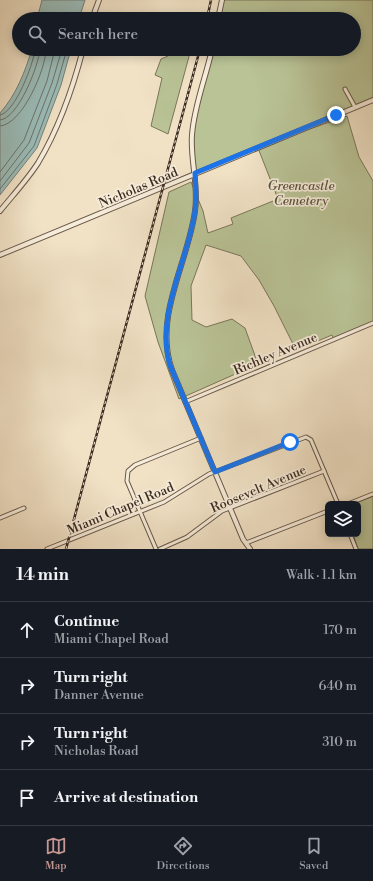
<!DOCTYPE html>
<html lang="en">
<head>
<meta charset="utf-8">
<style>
  :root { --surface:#171b24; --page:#242831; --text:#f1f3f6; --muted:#9ea1a6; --line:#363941; --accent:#c59692 }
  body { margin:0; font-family:"Libre Bodoni",serif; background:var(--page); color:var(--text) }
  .controls { position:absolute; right:12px; bottom:12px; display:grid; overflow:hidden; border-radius:6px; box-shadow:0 2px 10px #0003 }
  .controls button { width:36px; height:36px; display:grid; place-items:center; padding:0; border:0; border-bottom:1px solid var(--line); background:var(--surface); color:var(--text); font:20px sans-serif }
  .stop { position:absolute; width:12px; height:12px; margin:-9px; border:3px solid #1a73e8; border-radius:50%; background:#fff }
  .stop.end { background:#1a73e8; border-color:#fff; box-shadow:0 1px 4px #0008 }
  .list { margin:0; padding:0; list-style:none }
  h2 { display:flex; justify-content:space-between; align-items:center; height:52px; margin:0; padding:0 16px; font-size:17px }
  h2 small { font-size:13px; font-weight:400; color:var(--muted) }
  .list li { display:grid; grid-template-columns:26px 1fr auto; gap:12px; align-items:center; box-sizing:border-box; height:56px; padding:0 16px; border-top:1px solid var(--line) }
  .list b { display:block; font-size:15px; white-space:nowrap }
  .list p { margin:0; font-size:13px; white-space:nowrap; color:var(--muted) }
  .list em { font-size:13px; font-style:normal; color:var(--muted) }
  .icon { flex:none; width:22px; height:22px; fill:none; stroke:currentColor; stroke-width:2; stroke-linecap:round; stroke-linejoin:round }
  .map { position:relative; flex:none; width:373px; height:549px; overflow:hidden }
  .search { position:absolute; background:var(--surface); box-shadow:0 2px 10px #0003; left:12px; right:12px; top:12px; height:44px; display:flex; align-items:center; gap:10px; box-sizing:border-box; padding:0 14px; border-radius:22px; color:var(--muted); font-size:15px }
  .sheet { height:276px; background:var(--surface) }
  nav { display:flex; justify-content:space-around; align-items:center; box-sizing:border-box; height:56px; border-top:1px solid var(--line); background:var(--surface); font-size:11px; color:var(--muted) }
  nav a { display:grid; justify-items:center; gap:2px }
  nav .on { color:var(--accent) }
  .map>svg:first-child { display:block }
  .green { fill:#b9c396; stroke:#7a765a }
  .water { fill:#9bbdba; stroke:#75827c }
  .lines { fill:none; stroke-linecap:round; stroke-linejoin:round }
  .shore { stroke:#6c746c; stroke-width:1 }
  .minor-casing { stroke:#695849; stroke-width:5 }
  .tertiary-casing { stroke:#695849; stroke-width:6 }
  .minor { stroke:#f6ecda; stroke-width:3 }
  .tertiary { stroke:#f6ecda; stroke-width:4 }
  .rail-casing { stroke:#3c2a1f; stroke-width:2.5 }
  .rail { stroke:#f6ecda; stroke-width:1; stroke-dasharray:3; stroke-linecap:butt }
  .route { stroke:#1a73e8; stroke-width:5 }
  .labels { text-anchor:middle; stroke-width:3.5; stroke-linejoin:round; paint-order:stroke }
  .park-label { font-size:13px; font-style:italic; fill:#5b503d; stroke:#f6ecda }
  .street-label { font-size:13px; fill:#3c2a1f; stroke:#f6ecda }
</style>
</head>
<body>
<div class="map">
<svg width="373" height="549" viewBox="0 0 373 549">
  <rect width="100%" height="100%" fill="#f1e2c6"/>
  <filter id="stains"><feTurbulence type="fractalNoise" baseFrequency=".005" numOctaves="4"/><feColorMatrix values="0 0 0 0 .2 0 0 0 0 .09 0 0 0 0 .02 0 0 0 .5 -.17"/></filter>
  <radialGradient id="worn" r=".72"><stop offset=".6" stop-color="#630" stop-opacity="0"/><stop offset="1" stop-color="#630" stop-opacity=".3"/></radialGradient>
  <g class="green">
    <path d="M222,0H373V100L304,131L347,116L359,157L373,181V323L334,340L332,335L296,350L274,306L259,280L241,256L206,245L191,286L192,320L206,327L232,319L245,328L258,364L179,399L158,342L145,296L169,192L191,182L203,211L208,233L233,224L231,218L278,199L258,148L195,173L192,134L212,49H354V19H218Z"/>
    <path d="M170,49H191L168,134L151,126L162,78L155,75L161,59L168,56Z"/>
    <path d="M373,496V549H358L353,534H358V504H352Z"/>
  </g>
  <g class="water">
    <path d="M42,0H85L79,19H37Z"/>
    <path d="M32,49H71L61,85L37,148L0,195V113C16,95 25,72 32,49Z"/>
  </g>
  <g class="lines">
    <g class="shore">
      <path d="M0,115C15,113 34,63 35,49"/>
      <path d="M0,120C18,119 39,65 40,49"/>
      <path d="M0,126C22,125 46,69 46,49"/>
      <path d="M0,172L24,140L47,81L55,49"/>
      <path d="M0,181L29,143L52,83L62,49"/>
      <path d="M0,189L34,146L57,84L67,49"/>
    </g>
    <g class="minor-casing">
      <g id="minor">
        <path d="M345,89L355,107"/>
        <path d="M185,402L373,323"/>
        <path d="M348,504L373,494"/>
        <path d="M0,518L24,508"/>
        <path d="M350,534L356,549"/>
        <path d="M246,543L328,511"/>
        <path d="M47,549L164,502L209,474L306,437L311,440L338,504"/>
        <path d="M156,549L127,481L128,471L135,465L201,438"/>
        <path d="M160,549L187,537L222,511L324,471"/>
      </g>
    </g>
    <g class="tertiary-casing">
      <g id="tertiary">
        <path d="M92,19L99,0"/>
        <path d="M218,19L222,0"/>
        <path d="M212,49C206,77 194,106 192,135C190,160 199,185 195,211C188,263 153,317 172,370L243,539L250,549"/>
        <path d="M0,211C13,195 27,180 38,163C59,128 73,88 83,49"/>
        <path d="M0,255L373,100"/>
      </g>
    </g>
    <use href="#minor" class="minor"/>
    <use href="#tertiary" class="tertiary"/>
    <g class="rail-casing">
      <g id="rail">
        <path d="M207,19L211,0"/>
        <path d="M66,549L200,49"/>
      </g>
    </g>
    <use href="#rail" class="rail"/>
  </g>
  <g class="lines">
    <path class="route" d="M290,442L215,472L170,365C156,318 184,268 193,222C197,206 196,190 195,173L336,115"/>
  </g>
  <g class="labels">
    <g class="park-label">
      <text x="301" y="190">Greencastle<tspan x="301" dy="15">Cemetery</tspan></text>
    </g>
    <g class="street-label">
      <text transform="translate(138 187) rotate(-23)" y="5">Nicholas Road</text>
      <text transform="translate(275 353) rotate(-23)" y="5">Richley Avenue</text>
      <text transform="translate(258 488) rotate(-23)" y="5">Roosevelt Avenue</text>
      <text transform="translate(120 508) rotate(-23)" y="5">Miami Chapel Road</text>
    </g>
  </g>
  <rect width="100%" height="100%" filter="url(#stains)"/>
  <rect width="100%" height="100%" fill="url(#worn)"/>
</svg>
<div class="controls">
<button><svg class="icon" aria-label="layers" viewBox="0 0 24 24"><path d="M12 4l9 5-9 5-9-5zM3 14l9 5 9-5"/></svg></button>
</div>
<div class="stop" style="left:290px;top:442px"></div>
<div class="stop end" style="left:336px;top:115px"></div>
<div class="search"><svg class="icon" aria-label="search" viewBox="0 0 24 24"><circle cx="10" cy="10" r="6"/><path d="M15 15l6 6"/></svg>Search here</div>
</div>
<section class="sheet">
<h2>14 min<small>Walk · 1.1 km</small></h2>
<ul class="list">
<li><svg class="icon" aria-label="ahead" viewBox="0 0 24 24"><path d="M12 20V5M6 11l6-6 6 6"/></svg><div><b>Continue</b><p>Miami Chapel Road</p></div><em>170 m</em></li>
<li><svg class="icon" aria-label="right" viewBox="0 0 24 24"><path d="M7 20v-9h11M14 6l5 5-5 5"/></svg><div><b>Turn right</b><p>Danner Avenue</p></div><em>640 m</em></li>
<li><svg class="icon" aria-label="right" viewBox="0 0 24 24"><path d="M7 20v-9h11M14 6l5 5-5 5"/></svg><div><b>Turn right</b><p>Nicholas Road</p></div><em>310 m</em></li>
<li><svg class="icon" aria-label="arrive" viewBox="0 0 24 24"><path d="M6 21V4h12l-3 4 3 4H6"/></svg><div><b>Arrive at destination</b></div></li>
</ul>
</section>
<nav>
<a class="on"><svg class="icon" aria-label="map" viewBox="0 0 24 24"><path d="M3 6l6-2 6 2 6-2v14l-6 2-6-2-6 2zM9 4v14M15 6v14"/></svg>Map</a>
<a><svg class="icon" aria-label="directions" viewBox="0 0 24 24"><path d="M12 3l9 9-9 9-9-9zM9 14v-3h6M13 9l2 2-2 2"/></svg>Directions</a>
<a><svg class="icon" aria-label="saved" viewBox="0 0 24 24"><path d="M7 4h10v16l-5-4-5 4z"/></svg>Saved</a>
</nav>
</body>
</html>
